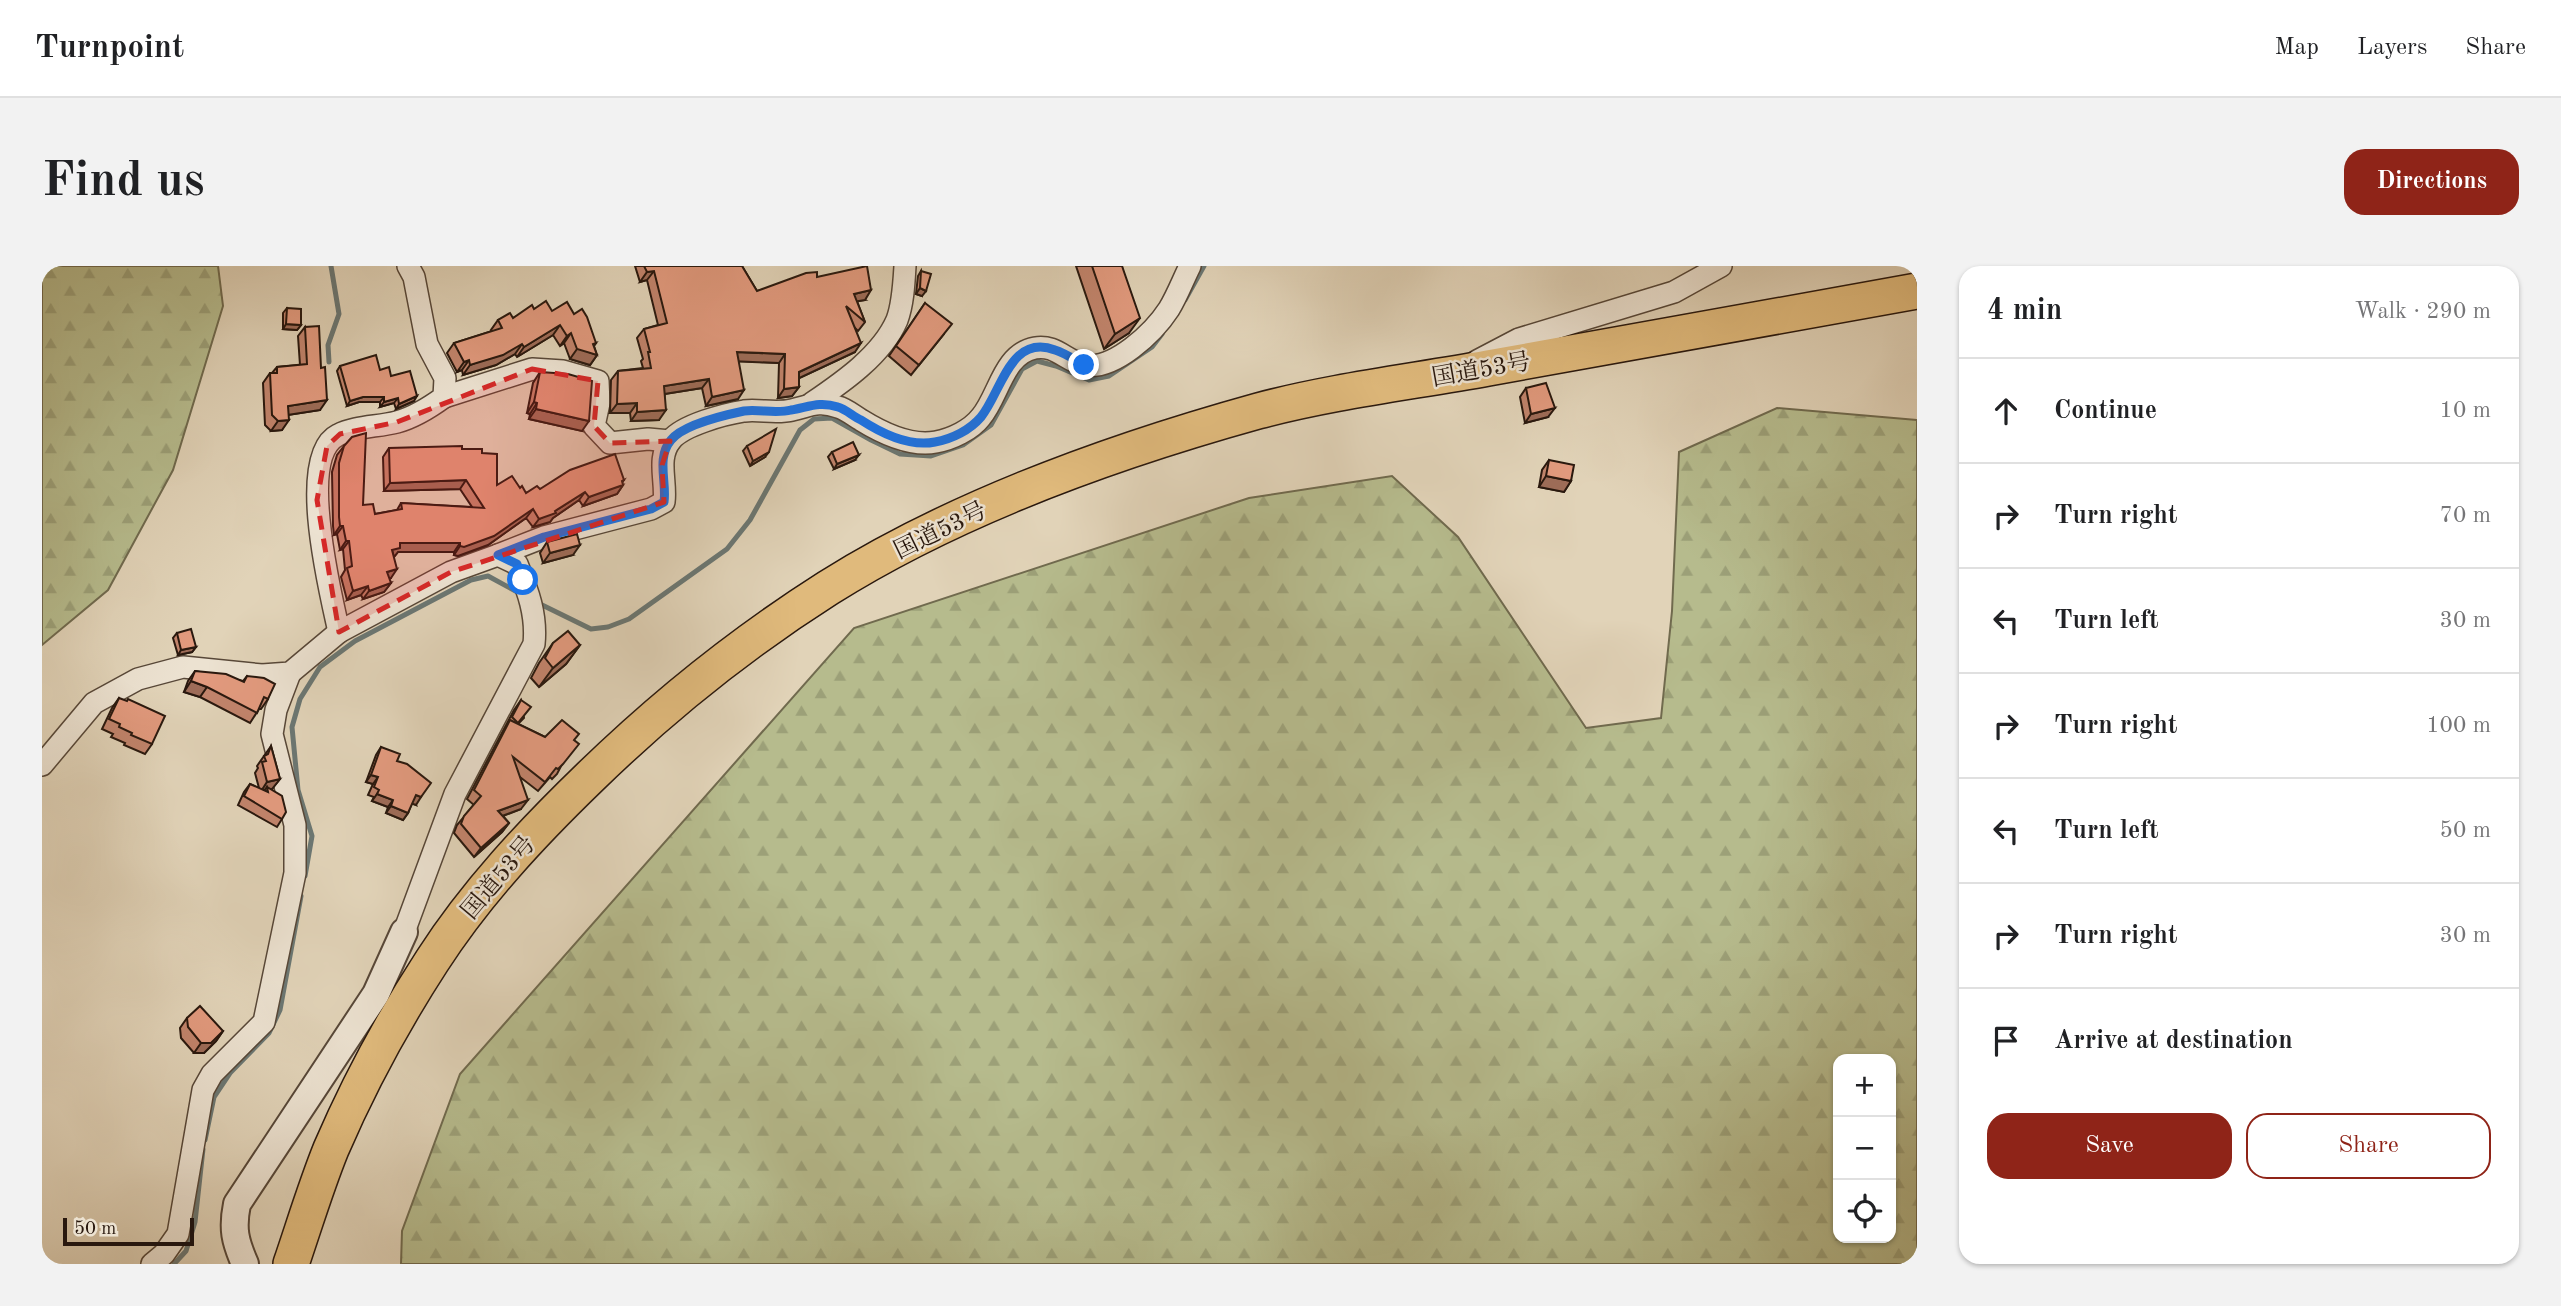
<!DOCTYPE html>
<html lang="en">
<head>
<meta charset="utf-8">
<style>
  :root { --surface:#fff; --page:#f2f2f2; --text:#202124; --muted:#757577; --line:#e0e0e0; --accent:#8f2418 }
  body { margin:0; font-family:"Old Standard TT","Noto Serif JP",serif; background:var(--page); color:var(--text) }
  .controls { position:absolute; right:21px; bottom:21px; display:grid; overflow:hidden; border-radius:14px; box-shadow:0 2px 5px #0004 }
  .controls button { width:63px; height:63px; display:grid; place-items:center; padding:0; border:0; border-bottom:2px solid var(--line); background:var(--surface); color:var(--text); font:35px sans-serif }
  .scale { position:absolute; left:21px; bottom:18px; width:131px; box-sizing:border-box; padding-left:7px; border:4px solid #29180e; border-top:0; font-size:19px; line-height:24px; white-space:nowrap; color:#29180e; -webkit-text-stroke:5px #ece2d1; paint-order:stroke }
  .stop { position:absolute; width:21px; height:21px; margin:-16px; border:5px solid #1a73e8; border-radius:50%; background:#fff }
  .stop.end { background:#1a73e8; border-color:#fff; box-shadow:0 2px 7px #0008 }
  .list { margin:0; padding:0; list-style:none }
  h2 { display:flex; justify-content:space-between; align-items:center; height:91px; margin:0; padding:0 28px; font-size:30px }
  h2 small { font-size:23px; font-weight:400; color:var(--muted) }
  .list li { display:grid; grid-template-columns:46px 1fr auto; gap:21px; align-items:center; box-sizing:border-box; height:105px; padding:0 28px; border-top:2px solid var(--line) }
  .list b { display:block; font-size:26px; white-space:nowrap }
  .list em { font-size:23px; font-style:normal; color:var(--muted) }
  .actions { display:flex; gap:14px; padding:21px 28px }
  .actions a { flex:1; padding:16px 0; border:2px solid var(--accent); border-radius:21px; text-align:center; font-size:24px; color:var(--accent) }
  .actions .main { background:var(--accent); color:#fff }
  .icon { flex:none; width:38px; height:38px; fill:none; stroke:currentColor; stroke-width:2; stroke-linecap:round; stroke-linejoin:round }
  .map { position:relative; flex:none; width:1875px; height:998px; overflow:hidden; border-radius:21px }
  header { display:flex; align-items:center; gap:42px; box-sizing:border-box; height:98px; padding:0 35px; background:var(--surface); border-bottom:2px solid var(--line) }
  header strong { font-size:33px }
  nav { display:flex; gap:38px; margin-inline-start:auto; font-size:24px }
  .intro { display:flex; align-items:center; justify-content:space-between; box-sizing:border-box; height:168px; padding:0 42px }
  h1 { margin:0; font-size:49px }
  .button { padding:18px 32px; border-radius:21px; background:var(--accent); color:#fff; font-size:24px; font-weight:700 }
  main { display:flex; gap:42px; padding:0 42px }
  aside { flex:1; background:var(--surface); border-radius:21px; box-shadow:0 2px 5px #0004 }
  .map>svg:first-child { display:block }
  .forest { fill:url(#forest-firs); stroke:#706a4e; stroke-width:2; fill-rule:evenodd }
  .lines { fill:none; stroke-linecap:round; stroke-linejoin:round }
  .stream { stroke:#6b7773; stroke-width:5 }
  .minor-casing { stroke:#574738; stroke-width:24 }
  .tertiary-casing { stroke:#574738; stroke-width:30 }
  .trunk-casing { stroke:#29180e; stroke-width:38 }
  .minor { stroke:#ece2d1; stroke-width:21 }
  .tertiary { stroke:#ece2d1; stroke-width:26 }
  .trunk { stroke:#e0ba7c; stroke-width:35 }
  .wall { fill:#c2846c; stroke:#29180e; stroke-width:2 }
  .shaded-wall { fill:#9e6c58; stroke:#29180e; stroke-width:2 }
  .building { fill:#e29a7e; stroke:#29180e; stroke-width:2 }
  .route { stroke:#1a73e8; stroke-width:9 }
  .marked { fill:#d62828; fill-opacity:0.2; stroke:#d62828; stroke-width:5; stroke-dasharray:14 9; stroke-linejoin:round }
  .labels { text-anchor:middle; stroke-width:5; stroke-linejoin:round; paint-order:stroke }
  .street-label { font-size:24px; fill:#29180e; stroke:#ece2d1 }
</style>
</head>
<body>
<header>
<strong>Turnpoint</strong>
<nav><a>Map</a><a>Layers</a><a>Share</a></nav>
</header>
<div class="intro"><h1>Find us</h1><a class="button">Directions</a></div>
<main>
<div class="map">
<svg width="1875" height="998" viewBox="0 0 1875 998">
  <defs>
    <pattern id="forest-firs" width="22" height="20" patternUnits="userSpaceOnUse" patternTransform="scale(1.75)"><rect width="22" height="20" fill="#b6bb8d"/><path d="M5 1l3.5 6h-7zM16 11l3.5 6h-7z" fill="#9ca078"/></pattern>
  </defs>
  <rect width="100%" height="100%" fill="#e1d3b8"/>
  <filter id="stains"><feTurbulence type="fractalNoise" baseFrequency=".00286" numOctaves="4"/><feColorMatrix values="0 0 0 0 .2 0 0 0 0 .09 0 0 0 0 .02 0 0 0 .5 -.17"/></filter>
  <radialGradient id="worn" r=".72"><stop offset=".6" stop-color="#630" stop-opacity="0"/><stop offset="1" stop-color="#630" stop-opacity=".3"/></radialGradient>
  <g class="forest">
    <path d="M0,0H176L181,40L131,204L66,324L0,379Z"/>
    <path d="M1735,142L1875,154V998H359L360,965L418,808L812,362L1207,232L1350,210L1416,271L1544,462L1619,452L1630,345L1637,186ZM1796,793H1849V972H1796Z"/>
  </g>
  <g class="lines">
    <g class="stream">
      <path d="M1143,34L1162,0"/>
      <path d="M287,96L286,79L297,48L289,0"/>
      <path d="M494,336L549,363L566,361L587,353L685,283L708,254L758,164L772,153L790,152L829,174L858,188L889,190L921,179L949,159L980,103L995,95L1014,100L1047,114L1067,110L1110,81L1120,68"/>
      <path d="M263,610L270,570L256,524L250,461L258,433L278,401L313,375L429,314L446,310L479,328"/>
      <path d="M163,874L172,831L188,807L227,767L238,744L259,630"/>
      <path d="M132,998L144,985L153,956L161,883"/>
    </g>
    <g class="minor-casing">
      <g id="minor">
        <path d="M1435,95L1477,73L1632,26L1679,0"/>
        <path d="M402,131L490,103L521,105L556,115L557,137L552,160L568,177L606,173L628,175"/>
        <path d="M770,137C801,116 840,89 855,54C861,38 862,17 863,0"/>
        <path d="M456,289L502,271L609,243L622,236C625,216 614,192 629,174C641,159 683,148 702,145C717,143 734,148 750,144C768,140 776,134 796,141C804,143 812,150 819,154C840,167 868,181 894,176C910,173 929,164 939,151C957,130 961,88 993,82C1013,78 1024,95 1042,99C1072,105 1112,66 1127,43C1135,30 1141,14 1148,0"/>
        <path d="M297,366C289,329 254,190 296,169C313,160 336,161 355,156C373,151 387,142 402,131L403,112L385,78L372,11L366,0"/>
        <path d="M0,499L52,437L96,413L141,401L220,409L248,407L297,366L409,306L456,289L475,298C486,325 495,349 492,378L413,528L362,666"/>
        <path d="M110,998L122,988L136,968L161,824L170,808L222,756L253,607V559L230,468L234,444L248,407"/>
      </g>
    </g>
    <g class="tertiary-casing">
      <path id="tertiary" d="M203,998C193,975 190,963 195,938L334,728L362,666"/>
    </g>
    <g class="trunk-casing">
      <path id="trunk" d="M249,998C262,960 274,920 289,883C317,818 351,755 390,695C434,627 489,568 548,511C620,441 701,376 786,322C913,242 1072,185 1216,145C1291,125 1369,116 1446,102C1589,77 1732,51 1875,25"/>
    </g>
    <use href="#minor" class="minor"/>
    <use href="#tertiary" class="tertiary"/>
    <use href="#trunk" class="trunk"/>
  </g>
  <g class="wall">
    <path d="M593,0H700L715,25L775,11L823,34L815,35L823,56L816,65L813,62V86L757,112V121L750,130L736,132L737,97L697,95L696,133L664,140L660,122L623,128L617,154L589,155L588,147H568L569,114L576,105L601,102L599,95L601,93L595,72L602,63L616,59L605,14L598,16Z"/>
    <path d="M1034,0H1080L1087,67L1062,83Z"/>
    <path d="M879,5L880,30L874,28L876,10Z"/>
    <path d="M883,37L902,68L869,109L847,90Z"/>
    <path d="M245,42L259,59L255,64L241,63V47Z"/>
    <path d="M492,43L532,48L554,77L552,80L555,89L548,99L528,93L522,77L518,80L511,69L475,91L473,88L454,99L421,109L420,104L415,106L405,87L412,77L450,65L449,64L456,54L471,52Z"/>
    <path d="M263,61L278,144L246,149L240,164L229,165L223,159L221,117L228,107H230L235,101L258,99L256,70Z"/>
    <path d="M298,100L338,104L349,110L372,135L354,143L352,137L338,141V136H317L305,140L295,105Z"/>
    <path d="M498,106L540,165L487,153L488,148L485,147L491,117Z"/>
    <path d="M1484,122L1506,151L1483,157L1478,131Z"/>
    <path d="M302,180L321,239L333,248L355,244L359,237L430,241L418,223L342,225L341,191L347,182L420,183L440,187L455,219L478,222L484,227L498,223L580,217L581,219L575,228L541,240L537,234L511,252L508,256L491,261L484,252L446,279L416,290L412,289V286H356L352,291L349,312L347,313L349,317L342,326L321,333L319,329L305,334L299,311L303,304L301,283L298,284L295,268L292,269L291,260L290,206L295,189Z"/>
    <path d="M705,180L723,191L708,200L701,185Z"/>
    <path d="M790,186L813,194L792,203L786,191Z"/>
    <path d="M1507,194L1529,215L1522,226L1497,221L1500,204Z"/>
    <path d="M505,276L531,289L501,297L498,287Z"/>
    <path d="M135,367L154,381L150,386L136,389L131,372Z"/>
    <path d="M511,377L538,379L524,398L497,421L489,412L497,397Z"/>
    <path d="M153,405L201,415L205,410L226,433L219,443H217L208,457L158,431L142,426L146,415Z"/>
    <path d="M77,432L110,478L103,488L82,479L83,477L69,471L71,468L60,463L70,442Z"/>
    <path d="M479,434L482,452L476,458L503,471L532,475L515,508L510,513L508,511L496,525L478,511L479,543L461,550L467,557L460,566L432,591L412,567L415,559L432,539L425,533L472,444Z"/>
    <path d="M229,480L238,513L229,524L240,553L235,561L196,539L202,526L208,518L217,522L213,507L216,502L215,500Z"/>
    <path d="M339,481L355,495L374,539L370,537L366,547L361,554L344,547L346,541L330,535L332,531L326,529L331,518L324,516L334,489Z"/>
    <path d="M145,752L181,765L174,775L162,787H152L139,772L138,762Z"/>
  </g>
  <g class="shaded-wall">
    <path d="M612,5L605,14L598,16L605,6Z"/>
    <path d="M878,22L884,25L880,30L874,28Z"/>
    <path d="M829,24L823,34L805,37L812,28Z"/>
    <path d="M1098,52L1087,67L1062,83L1073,68Z"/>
    <path d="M244,58L259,59L255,64L241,63Z"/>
    <path d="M518,59L511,69L475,91L482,81Z"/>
    <path d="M529,67L522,77L518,80L525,70Z"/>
    <path d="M554,77L547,86L555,89L548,99L528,93L535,83Z"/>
    <path d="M819,77L813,86L751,115L757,106Z"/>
    <path d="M480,78L473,88L454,99L421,109L428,99Z"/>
    <path d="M695,86L743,88L737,97L688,95Z"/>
    <path d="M427,94L420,104L415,106L422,96Z"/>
    <path d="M667,113L660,122L616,129L622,120Z"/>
    <path d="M757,121L750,130L736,132L742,123Z"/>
    <path d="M702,124L696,133L664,140L670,131Z"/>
    <path d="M375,130L372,135L354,143L357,138Z"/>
    <path d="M321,131H342L338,136H317L305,140L308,135Z"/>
    <path d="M356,132L352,137L338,141L342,136Z"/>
    <path d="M285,134L278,144L239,150L246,140Z"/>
    <path d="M492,136L495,137L488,148L485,147Z"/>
    <path d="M595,137L588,147H568L575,138Z"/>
    <path d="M1513,142L1506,151L1483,157L1489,148Z"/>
    <path d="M494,143L547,155L540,165L487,153Z"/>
    <path d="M624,144L617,154L589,155L595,146Z"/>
    <path d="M247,154L240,164L229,165L236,155Z"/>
    <path d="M727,186L723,191L708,200L711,195Z"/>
    <path d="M817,189L813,194L792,203L795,198Z"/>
    <path d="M1504,210L1529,215L1522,226L1497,221Z"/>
    <path d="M424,214L418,223L342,225L348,217Z"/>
    <path d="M582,214L578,220L581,219L575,228L541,240L547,231Z"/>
    <path d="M543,226L537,234L511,252L508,256L491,261L497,253L513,245Z"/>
    <path d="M491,243L484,252L446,279L416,290L412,289L418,280Z"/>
    <path d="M298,260H301L295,268L292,269Z"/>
    <path d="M304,275H307L301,283L298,284Z"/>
    <path d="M358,277H418L412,286H356L352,291L350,284Z"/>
    <path d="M538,279L531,289L501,297L508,287Z"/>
    <path d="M355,303L349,312L339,315L345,306Z"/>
    <path d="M349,317L342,326L321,333L327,325Z"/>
    <path d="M326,320L319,329L305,334L311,325Z"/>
    <path d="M538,379L524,398L497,421L511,402Z"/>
    <path d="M154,381L150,386L136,389L139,384Z"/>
    <path d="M149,415L165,421L158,431L142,426Z"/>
    <path d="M329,509L336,511L331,518L324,516Z"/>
    <path d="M238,513L230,523L226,525L225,521L221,526L218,527L225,516Z"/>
    <path d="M335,528L351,534L346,541L330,535Z"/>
    <path d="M374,529L379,531L374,539L368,537Z"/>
    <path d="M486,534L479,543L449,554L456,545Z"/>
    <path d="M349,540L366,547L361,554L344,547Z"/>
    <path d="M467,557L460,566L432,591L439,582Z"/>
    <path d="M181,765L174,775L162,787H152L159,777Z"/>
  </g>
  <g class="building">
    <path d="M602,0H700L715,25L764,7L775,6V11L825,0L829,24L812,28L823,56L804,40L819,77L757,106V121L742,123L743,88L695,86L702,124L670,131L667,113L622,120L624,144L595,146V137L575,138L576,105L609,102L606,86H608L602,63L625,57L612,5L605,6Z"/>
    <path d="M1050,0H1080L1098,52L1073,68Z"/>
    <path d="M879,5L889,8L884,25L878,22Z"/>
    <path d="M504,35L510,45L525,36L532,48L540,43L545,51L554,77L551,78L555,89L535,83L529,67L525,70L518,59L482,81L480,78L461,89L428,99L427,94L422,96L412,77L460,62L456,54L468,47L471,52L490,39L492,43Z"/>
    <path d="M883,37L910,58L877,99L854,80Z"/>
    <path d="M245,42L259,43V59L244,58Z"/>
    <path d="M277,60L279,102L283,101L285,134L246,140L247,154L236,155L230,149L228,107H235V101L265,98L263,61Z"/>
    <path d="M334,89L338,104L347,101L349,110L368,105L375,130L357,138L356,132L342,136V131H321L308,135L298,100Z"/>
    <path d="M498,106L526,108L550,115L547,155L494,143L495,137L492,136Z"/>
    <path d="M1504,117L1513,142L1489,148L1484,122Z"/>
    <path d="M734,163L727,186L711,195L705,180Z"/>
    <path d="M324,167L321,239L331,238L333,248L360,243L359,237L442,242L424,214L348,217L347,182L420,180V183H440V187L455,188V219L470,210L478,222L480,220L484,227L495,220L498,223L528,204L573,188L582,214L580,215L581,219L547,231L543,226L513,245L514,247L497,253L491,243L452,270L422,281L418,280V277H358V282L350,284L355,303L345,306L349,317L327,325L326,320L311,325L305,302L310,300L307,275H304L301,260H298L297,251V197L302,180L310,171Z"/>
    <path d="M811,176L817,189L795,198L790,186Z"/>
    <path d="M1507,194L1532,199L1529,215L1504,210Z"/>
    <path d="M535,268L538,279L508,287L505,276Z"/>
    <path d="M149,363L154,381L139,384L135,367Z"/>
    <path d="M526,365L538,379L511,402L503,392L511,377Z"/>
    <path d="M153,405L184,408L202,416L205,410L222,412L233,418L226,433L222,431L215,447L165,421L149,415Z"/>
    <path d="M77,432L85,435L86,433L123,450L110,478L89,469L90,467L77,461L78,458L67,453Z"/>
    <path d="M479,434L489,441L476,457L470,451Z"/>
    <path d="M468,454L503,471L520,454L537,468L532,474L537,478L521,498L516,503L514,502L503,516L471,491L486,534L456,545L467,557L439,582L419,558L422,550L439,530L432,524Z"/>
    <path d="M229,480L238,513L225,516L220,496L224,495L222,490L226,488Z"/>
    <path d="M339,481L358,488L355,495L365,498L389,517L379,531L374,529L366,547L349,540L351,534L335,528L337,524L332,521L336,511L329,509Z"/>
    <path d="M208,518L226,526L225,521L240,530L244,546L240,553L202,530Z"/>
    <path d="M158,740L181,765L169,777H159L146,761L145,752Z"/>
  </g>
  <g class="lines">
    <path class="route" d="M481,314L475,298L456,289L502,271L609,243L622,236C625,216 614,192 629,174C641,159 683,149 702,145C717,143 734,148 749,144C767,141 777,135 796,141C803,143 811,150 819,154C839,167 868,181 893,176C910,173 928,164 939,151C959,127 968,67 1013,84C1023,87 1033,94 1042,99"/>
  </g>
  <path class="marked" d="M490,103L556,115L552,160L568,177L628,175L620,199L622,236L409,306L297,366L275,234L285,180L298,168L355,156Z"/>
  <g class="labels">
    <g class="street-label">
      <text transform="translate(1439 103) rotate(-10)" y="8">国道53号</text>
      <text transform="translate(898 264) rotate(-26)" y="8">国道53号</text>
      <text transform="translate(456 611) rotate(-50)" y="8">国道53号</text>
    </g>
  </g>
  <rect width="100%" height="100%" filter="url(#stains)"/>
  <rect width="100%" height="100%" fill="url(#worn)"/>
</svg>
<div class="controls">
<button>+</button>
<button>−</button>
<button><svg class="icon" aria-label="locate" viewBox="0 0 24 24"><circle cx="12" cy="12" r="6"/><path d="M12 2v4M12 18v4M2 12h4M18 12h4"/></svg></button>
</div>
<div class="scale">50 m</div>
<div class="stop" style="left:481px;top:314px"></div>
<div class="stop end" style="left:1042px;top:99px"></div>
</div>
<aside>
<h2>4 min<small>Walk · 290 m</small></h2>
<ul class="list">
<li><svg class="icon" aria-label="ahead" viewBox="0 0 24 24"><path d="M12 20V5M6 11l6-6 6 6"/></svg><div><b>Continue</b></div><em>10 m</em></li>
<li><svg class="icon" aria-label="right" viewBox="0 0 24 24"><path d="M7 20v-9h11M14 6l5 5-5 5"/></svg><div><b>Turn right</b></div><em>70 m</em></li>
<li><svg class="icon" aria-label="left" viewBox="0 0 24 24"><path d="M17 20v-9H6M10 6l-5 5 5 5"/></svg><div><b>Turn left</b></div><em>30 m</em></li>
<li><svg class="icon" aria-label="right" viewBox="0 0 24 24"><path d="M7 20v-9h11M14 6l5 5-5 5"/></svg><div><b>Turn right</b></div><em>100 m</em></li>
<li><svg class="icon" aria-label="left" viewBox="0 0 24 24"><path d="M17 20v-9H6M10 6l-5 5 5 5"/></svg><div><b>Turn left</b></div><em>50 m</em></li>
<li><svg class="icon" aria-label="right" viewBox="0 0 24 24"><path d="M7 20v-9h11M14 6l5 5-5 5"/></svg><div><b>Turn right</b></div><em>30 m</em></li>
<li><svg class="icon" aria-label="arrive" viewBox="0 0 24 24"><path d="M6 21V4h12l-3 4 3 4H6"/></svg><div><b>Arrive at destination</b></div></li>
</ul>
<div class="actions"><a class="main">Save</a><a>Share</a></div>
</aside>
</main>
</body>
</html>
